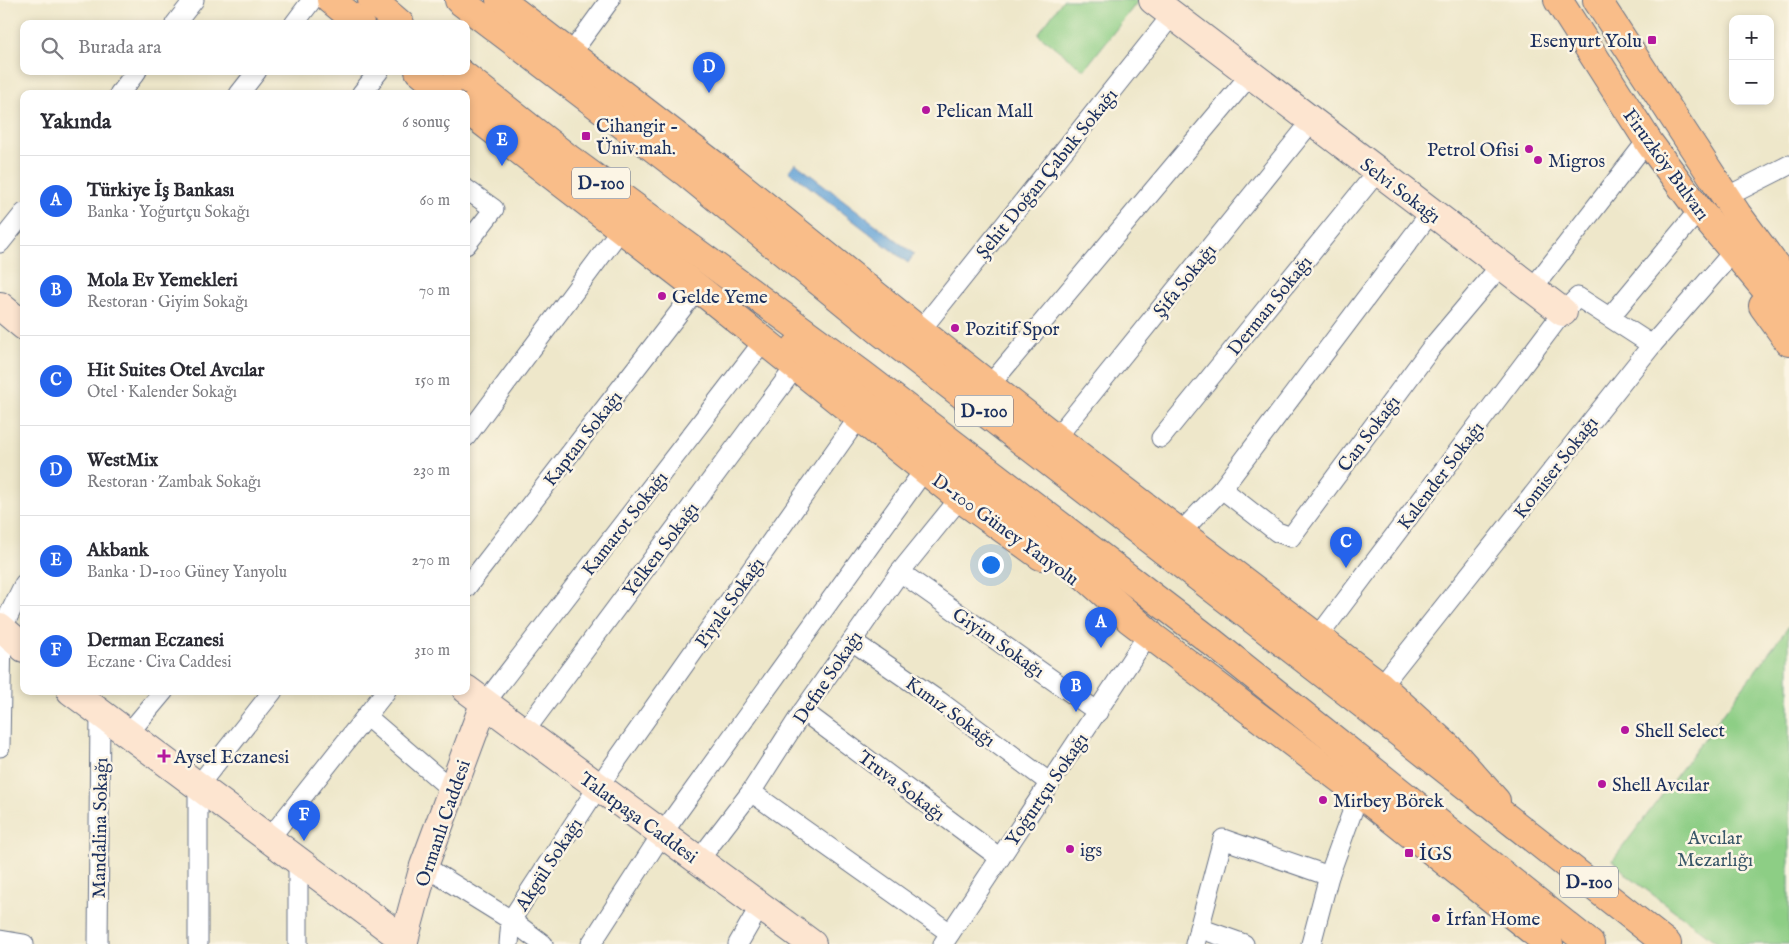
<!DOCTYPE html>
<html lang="tr">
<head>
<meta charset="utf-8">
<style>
  :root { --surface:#fff; --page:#f2f2f3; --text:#2b2b33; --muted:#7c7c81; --line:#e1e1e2; --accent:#2563eb }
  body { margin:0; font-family:"IM FELL English",serif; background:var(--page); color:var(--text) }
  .controls { position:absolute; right:15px; top:15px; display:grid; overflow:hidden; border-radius:10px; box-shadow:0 2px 8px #0003 }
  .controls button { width:45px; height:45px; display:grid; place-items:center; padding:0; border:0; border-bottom:1px solid var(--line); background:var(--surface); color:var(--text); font:25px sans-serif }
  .you { position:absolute; left:990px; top:564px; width:18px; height:18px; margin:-12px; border:4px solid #fff; border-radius:50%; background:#1a73e8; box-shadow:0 0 0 8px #1a73e833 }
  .badge { display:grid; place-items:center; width:32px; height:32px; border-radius:50%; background:var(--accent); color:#fff; font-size:16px; font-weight:700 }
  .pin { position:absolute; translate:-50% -41px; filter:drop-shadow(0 1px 2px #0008) }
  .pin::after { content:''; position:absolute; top:26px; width:18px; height:15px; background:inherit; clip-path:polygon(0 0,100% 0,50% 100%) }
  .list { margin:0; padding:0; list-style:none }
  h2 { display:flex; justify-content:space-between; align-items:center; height:65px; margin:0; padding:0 20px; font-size:21px }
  h2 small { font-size:16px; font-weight:400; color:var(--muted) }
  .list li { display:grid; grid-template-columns:32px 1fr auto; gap:15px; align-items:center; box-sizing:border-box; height:90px; padding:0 20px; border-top:1px solid var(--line) }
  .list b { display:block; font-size:19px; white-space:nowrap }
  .list p { margin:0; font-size:16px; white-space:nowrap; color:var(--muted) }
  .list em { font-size:16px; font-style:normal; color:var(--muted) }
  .icon { flex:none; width:28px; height:28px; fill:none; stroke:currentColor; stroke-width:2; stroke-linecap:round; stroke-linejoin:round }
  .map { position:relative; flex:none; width:1789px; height:944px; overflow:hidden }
  .search { position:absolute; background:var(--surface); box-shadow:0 2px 8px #0003; left:20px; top:20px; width:450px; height:55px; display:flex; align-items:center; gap:12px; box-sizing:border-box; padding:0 18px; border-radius:10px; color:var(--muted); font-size:19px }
  .panel { position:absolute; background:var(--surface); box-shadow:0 2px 8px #0003; left:20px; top:90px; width:450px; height:605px; border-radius:10px }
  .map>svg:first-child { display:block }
  .green { fill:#8dce85; stroke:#547e72 }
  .water { fill:#66a4d7; stroke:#406a9a }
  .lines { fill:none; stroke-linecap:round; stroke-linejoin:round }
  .street-casing { stroke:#656f84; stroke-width:21 }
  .secondary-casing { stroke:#656f84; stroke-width:30 }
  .primary-casing { stroke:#656f84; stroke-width:30 }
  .highway-casing { stroke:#656f84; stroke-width:30 }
  .street { stroke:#fff; stroke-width:19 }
  .secondary { stroke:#fde5d0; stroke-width:28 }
  .primary { stroke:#f9bd89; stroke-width:28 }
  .highway { stroke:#f9bd89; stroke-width:28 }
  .poi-dot { fill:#b5179e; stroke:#fcf5e5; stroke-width:2 }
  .labels { text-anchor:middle; stroke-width:5; stroke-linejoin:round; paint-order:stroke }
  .shield { fill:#fcf5e5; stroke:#5e6a86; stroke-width:1 }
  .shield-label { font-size:18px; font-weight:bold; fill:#1b2f5e }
  .poi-label { font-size:19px; fill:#1b2f5e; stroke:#fcf5e5; text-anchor:start }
  .street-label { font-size:19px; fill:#1b2f5e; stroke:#fcf5e5 }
  .park-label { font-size:19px; fill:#385768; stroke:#fcf5e5 }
</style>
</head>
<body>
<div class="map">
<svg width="1789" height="944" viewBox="0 0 1789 944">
  <rect width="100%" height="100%" fill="#fcf5e5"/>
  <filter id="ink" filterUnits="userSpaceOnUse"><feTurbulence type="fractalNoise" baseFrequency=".02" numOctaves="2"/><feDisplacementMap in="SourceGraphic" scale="10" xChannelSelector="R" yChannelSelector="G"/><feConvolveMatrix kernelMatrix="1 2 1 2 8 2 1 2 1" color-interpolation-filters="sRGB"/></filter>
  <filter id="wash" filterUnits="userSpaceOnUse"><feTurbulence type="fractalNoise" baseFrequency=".0096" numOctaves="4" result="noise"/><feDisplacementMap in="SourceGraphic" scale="20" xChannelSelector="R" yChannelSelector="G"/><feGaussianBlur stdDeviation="1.12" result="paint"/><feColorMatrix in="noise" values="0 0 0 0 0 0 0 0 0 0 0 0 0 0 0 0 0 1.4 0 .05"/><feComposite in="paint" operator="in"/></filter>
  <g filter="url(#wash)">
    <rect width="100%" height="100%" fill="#eee7ca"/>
    <g class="green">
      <path d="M1063,0H1139L1084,70L1038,34Z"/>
      <path d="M1789,626V944H1719L1628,876L1613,860Z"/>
    </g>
    <path class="water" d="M795,163L914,254L908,263L789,171Z"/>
  </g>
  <g filter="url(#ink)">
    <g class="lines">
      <g class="street-casing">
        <g id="street">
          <path d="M175,24L194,0"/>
          <path d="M294,24L312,0"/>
          <path d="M570,55L610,0"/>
          <path d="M119,94L137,71"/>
          <path d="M239,94L257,71"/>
          <path d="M361,94L379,71"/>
          <path d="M466,189L494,209L466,245"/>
          <path d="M1726,197L1789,165"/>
          <path d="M0,243L24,213"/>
          <path d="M1532,289L1647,141"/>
          <path d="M1610,317L1699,210"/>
          <path d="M920,331L1172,15"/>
          <path d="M989,386L1250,75"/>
          <path d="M466,437L621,229"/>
          <path d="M1056,438L1311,122"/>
          <path d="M1161,438L1377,172"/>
          <path d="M1222,489L1277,532L1291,537L1432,347L1501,265"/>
          <path d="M1180,533L1222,489L1431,212"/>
          <path d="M900,572L1098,712"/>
          <path d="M466,588L698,288"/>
          <path d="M1318,637L1563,312L1578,297L1652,345"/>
          <path d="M852,641L939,701L1050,783"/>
          <path d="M1381,686L1652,345L1733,252"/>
          <path d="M484,704L763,342"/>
          <path d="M803,711L1000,858"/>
          <path d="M366,716L452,790"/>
          <path d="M524,732L796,366"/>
          <path d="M128,734L164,691"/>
          <path d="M0,747L2,629L24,584"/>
          <path d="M751,792L950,933"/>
          <path d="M269,839L386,691"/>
          <path d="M698,861L751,792L803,711L900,572L960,498"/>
          <path d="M424,866L511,920L543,944"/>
          <path d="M1199,928L1244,944"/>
          <path d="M0,940L24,944"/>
          <path d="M98,944L100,713"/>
          <path d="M198,944V786L273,691"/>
          <path d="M298,944V861"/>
          <path d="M509,944L511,920L598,787L859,417"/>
          <path d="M591,944L662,834L925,469"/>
          <path d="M738,944L760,906"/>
          <path d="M943,944L1149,633"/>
          <path d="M1195,944L1223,839L1329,876"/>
          <path d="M1311,944L1329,876L1359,793"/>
        </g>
      </g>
      <g class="secondary-casing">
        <g id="secondary">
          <path d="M1153,0L1563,312"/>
          <path d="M0,306L24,326"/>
          <path d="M0,627L24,648"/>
          <path d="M466,689L812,944"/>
          <path d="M71,691L404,940"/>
          <path d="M403,944L424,866L484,704"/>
        </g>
      </g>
      <g class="primary-casing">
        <g id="primary">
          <path d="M331,0L360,24"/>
          <path d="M500,0L722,171L920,331L1056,438L1381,686L1448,747L1496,801"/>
          <path d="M1558,0L1650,144L1699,210L1789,317"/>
          <path d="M1597,0L1737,214L1789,284"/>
          <path d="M419,71L447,94"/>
          <path d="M466,109L698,288L960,498L1041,556"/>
          <path d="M1763,306L1789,342"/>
          <path d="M1129,619L1359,793L1549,944"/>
        </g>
      </g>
      <g class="highway-casing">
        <g id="highway">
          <path d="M372,0L400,24"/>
          <path d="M459,0L685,172L881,332L1369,709L1667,944"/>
          <path d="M458,71L568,158L862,374L1212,642L1590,944"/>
          <path d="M796,347L863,403L1061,555L1149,633"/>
        </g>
      </g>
      <use href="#street" class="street"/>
      <use href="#secondary" class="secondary"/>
      <use href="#primary" class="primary"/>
      <use href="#highway" class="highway"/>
    </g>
  </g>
  <g class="poi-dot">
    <rect x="1647" y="35" width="10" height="10" rx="2.5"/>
    <circle cx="926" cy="110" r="5"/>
    <rect x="581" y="131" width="10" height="10" rx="2.5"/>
    <circle cx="1529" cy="149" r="5"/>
    <circle cx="1538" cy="160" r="5"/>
    <circle cx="662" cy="296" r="5"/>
    <circle cx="955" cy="328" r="5"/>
    <circle cx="1625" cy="730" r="5"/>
    <path d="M161.5 748.5h5v5h5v5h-5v5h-5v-5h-5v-5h5z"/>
    <circle cx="1602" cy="784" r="5"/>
    <circle cx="1323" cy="800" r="5"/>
    <circle cx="1070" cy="849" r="5"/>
    <rect x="1404" y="848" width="10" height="10" rx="2.5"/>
    <circle cx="1436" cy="918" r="5"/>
  </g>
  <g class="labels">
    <g class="shield">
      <rect x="572" y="167.5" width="58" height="31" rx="4"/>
      <rect x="955" y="395.5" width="58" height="31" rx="4"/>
      <rect x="1560" y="866.5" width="58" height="31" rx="4"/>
    </g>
    <g class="shield-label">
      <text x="601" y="189">D-100</text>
      <text x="984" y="417">D-100</text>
      <text x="1589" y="888">D-100</text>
    </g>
    <g class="poi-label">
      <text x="1642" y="47" text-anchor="end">Esenyurt Yolu</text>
      <text x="936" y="117">Pelican Mall</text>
      <text x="596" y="132">Cihangir -<tspan x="596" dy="22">Üniv.mah.</tspan></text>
      <text x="1519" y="156" text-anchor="end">Petrol Ofisi</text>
      <text x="1548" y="167">Migros</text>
      <text x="672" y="303">Gelde Yeme</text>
      <text x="965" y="335">Pozitif Spor</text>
      <text x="1635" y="737">Shell Select</text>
      <text x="174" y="763">Aysel Eczanesi</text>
      <text x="1612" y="791">Shell Avcılar</text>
      <text x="1333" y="807">Mirbey Börek</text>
      <text x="1080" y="856">igs</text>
      <text x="1419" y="860">İGS</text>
      <text x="1446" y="925">İrfan Home</text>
    </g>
    <g class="street-label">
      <text transform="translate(1667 164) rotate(54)" y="7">Firuzköy Bulvarı</text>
      <text transform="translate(1046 173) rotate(-51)" y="7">Şehit Doğan Çabuk Sokağı</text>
      <text transform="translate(1401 190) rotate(37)" y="7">Selvi Sokağı</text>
      <text transform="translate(1184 280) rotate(-51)" y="7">Şifa Sokağı</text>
      <text transform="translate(1269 305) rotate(-51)" y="7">Derman Sokağı</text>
      <text transform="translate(1368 433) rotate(-53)" y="7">Can Sokağı</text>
      <text transform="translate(582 438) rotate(-52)" y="7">Kaptan Sokağı</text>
      <text transform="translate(1555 467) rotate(-52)" y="7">Komiser Sokağı</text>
      <text transform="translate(1440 475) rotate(-53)" y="7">Kalender Sokağı</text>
      <text transform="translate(624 523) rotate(-52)" y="7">Kamarot Sokağı</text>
      <text transform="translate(1006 529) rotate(36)" y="7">D-100 Güney Yanyolu</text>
      <text transform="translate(660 549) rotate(-53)" y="7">Yelken Sokağı</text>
      <text transform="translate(729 602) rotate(-55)" y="7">Piyale Sokağı</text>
      <text transform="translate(999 642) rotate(35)" y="7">Giyim Sokağı</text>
      <text transform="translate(827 677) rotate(-56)" y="7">Defne Sokağı</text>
      <text transform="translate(951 711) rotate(36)" y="7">Kımız Sokağı</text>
      <text transform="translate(902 785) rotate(37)" y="7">Truva Sokağı</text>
      <text transform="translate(1046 789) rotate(-56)" y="7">Yoğurtçu Sokağı</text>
      <text transform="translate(639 817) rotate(36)" y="7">Talatpaşa Caddesi</text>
      <text transform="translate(442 823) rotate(-71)" y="7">Ormanlı Caddesi</text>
      <text transform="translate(99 828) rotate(-89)" y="7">Mandalina Sokağı</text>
      <text transform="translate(548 864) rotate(-57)" y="7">Akgül Sokağı</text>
    </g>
    <g class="park-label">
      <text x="1715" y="844">Avcılar<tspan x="1715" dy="22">Mezarlığı</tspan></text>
    </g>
  </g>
</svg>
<div class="controls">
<button>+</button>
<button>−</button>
</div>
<div class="you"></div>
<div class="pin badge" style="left:1101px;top:648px">A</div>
<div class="pin badge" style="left:1076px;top:712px">B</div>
<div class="pin badge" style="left:1346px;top:568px">C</div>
<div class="pin badge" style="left:709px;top:93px">D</div>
<div class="pin badge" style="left:502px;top:166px">E</div>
<div class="pin badge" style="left:304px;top:841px">F</div>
<div class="search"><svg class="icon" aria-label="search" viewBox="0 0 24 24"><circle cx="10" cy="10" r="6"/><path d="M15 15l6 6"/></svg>Burada ara</div>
<section class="panel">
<h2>Yakında<small>6 sonuç</small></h2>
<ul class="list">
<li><span class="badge">A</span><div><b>Türkiye İş Bankası</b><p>Banka · Yoğurtçu Sokağı</p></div><em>60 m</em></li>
<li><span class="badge">B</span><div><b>Mola Ev Yemekleri</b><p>Restoran · Giyim Sokağı</p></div><em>70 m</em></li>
<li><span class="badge">C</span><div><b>Hit Suites Otel Avcılar</b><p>Otel · Kalender Sokağı</p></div><em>150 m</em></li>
<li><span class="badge">D</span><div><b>WestMix</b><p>Restoran · Zambak Sokağı</p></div><em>230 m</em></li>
<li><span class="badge">E</span><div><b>Akbank</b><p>Banka · D-100 Güney Yanyolu</p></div><em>270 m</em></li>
<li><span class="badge">F</span><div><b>Derman Eczanesi</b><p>Eczane · Civa Caddesi</p></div><em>310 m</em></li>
</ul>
</section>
</div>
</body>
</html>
